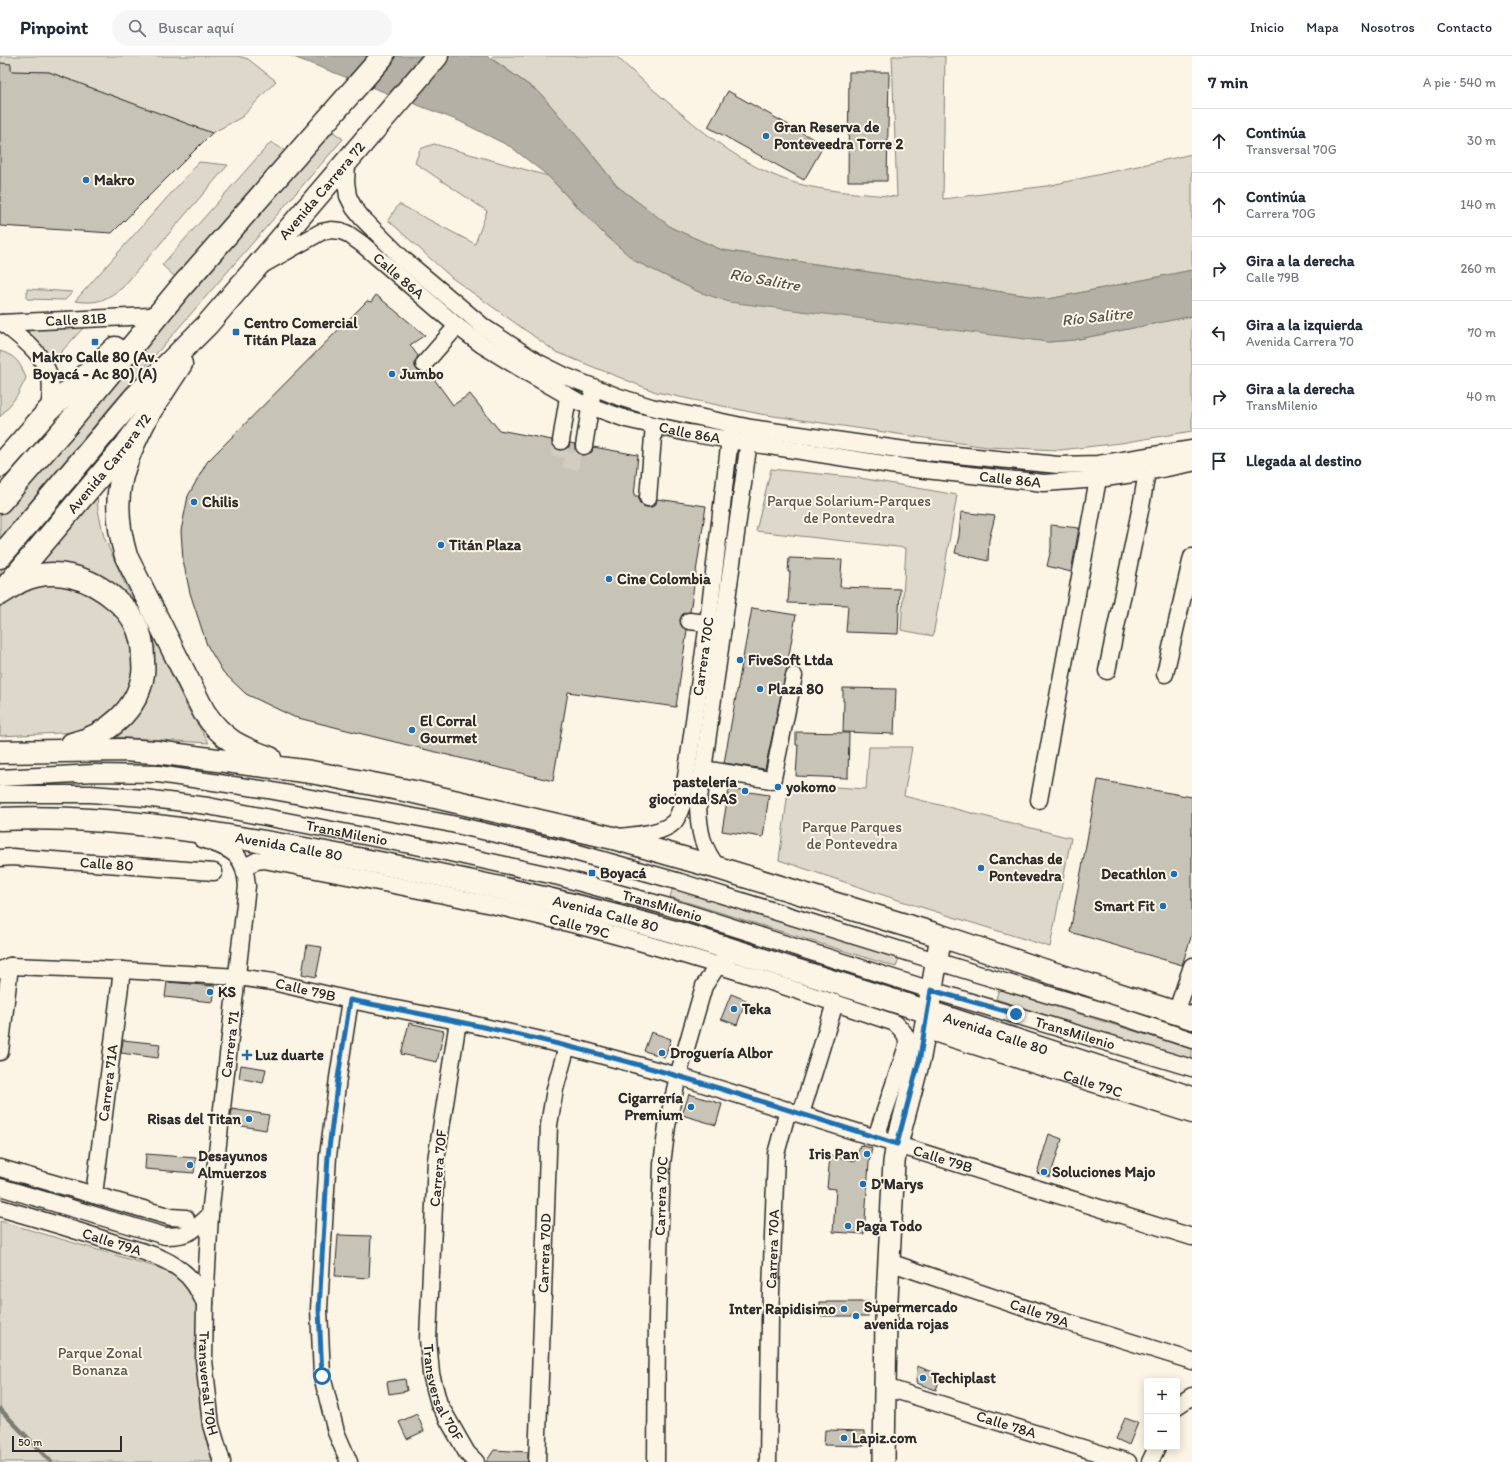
<!DOCTYPE html>
<html lang="es">
<head>
<meta charset="utf-8">
<style>
  :root { --surface:#fff; --page:#f6f6f7; --text:#1f2937; --muted:#747a83; --line:#e0e1e3 }
  body { margin:0; font-family:Itim,sans-serif; background:var(--page); color:var(--text) }
  .controls { position:absolute; right:12px; bottom:12px; display:grid; overflow:hidden; border-radius:4px; box-shadow:0 2px 10px #0003 }
  .controls button { width:36px; height:36px; display:grid; place-items:center; padding:0; border:0; border-bottom:1px solid var(--line); background:var(--surface); color:var(--text); font:20px sans-serif }
  .scale { position:absolute; left:12px; bottom:10px; width:110px; box-sizing:border-box; padding-left:4px; border:2px solid #2b2b2b; border-top:0; font-size:11px; line-height:14px; white-space:nowrap; color:#2b2b2b; -webkit-text-stroke:3px #fcf5e5; paint-order:stroke }
  .stop { position:absolute; width:12px; height:12px; margin:-9px; border:3px solid #1f6fb2; border-radius:50%; background:#fff }
  .stop.end { background:#1f6fb2; border-color:#fff; box-shadow:0 1px 4px #0008 }
  .list { margin:0; padding:0; list-style:none }
  h2 { display:flex; justify-content:space-between; align-items:center; height:52px; margin:0; padding:0 16px; font-size:17px }
  h2 small { font-size:13px; font-weight:400; color:var(--muted) }
  .list li { display:grid; grid-template-columns:26px 1fr auto; gap:12px; align-items:center; box-sizing:border-box; height:64px; padding:0 16px; border-top:1px solid var(--line) }
  .list b { display:block; font-size:15px; white-space:nowrap }
  .list p { margin:0; font-size:13px; white-space:nowrap; color:var(--muted) }
  .list em { font-size:13px; font-style:normal; color:var(--muted) }
  .icon { flex:none; width:22px; height:22px; fill:none; stroke:currentColor; stroke-width:2; stroke-linecap:round; stroke-linejoin:round }
  .map { position:relative; flex:none; width:1192px; height:1406px; overflow:hidden }
  header { display:flex; align-items:center; gap:24px; box-sizing:border-box; height:56px; padding:0 20px; background:var(--surface); border-bottom:1px solid var(--line) }
  header strong { font-size:19px }
  nav { display:flex; gap:22px; margin-inline-start:auto; font-size:14px }
  .search { width:280px; height:36px; background:var(--page); display:flex; align-items:center; gap:10px; box-sizing:border-box; padding:0 14px; border-radius:22px; color:var(--muted); font-size:15px }
  main { display:flex }
  aside { flex:1; background:var(--surface) }
  .map>svg:first-child { display:block }
  .green { fill:#ded8ca; stroke:#84827a }
  .water { fill:#b4b0a5; stroke:#7d7b74 }
  .lines { fill:none; stroke-linecap:round; stroke-linejoin:round }
  .stream { stroke:#7d7b74; stroke-width:4.5 }
  .building { fill:#c8c3b7; stroke:#2b2b2b }
  .minor-tunnel { stroke:#d2cdc0; stroke-width:16; stroke-dasharray:16 8; stroke-linecap:butt }
  .minor-casing { stroke:#2b2b2b; stroke-width:19 }
  .major-casing { stroke:#2b2b2b; stroke-width:24 }
  .highway-casing { stroke:#2b2b2b; stroke-width:25 }
  .minor { stroke:#fcf5e5; stroke-width:16 }
  .major { stroke:#fcf5e5; stroke-width:21 }
  .highway { stroke:#fcf5e5; stroke-width:22 }
  .route { stroke:#1f6fb2; stroke-width:5 }
  .poi-dot { fill:#1f6fb2; stroke:#fcf5e5; stroke-width:1.5 }
  .labels { text-anchor:middle; stroke-width:4; stroke-linejoin:round; paint-order:stroke }
  .poi-label { font-size:15px; font-weight:bold; fill:#2b2b2b; stroke:#fcf5e5; text-anchor:start }
  .street-label { font-size:15px; fill:#2b2b2b; stroke:#fcf5e5 }
  .park-label { font-size:15px; fill:#585653; stroke:#fcf5e5 }
  .water-label { font-size:16px; font-style:italic; fill:#545350; stroke:#fcf5e5 }
</style>
</head>
<body>
<header>
<strong>Pinpoint</strong>
<div class="search"><svg class="icon" aria-label="search" viewBox="0 0 24 24"><circle cx="10" cy="10" r="6"/><path d="M15 15l6 6"/></svg>Buscar aquí</div>
<nav><a>Inicio</a><a>Mapa</a><a>Nosotros</a><a>Contacto</a></nav>
</header>
<main>
<div class="map">
<svg width="1192" height="1406" viewBox="0 0 1192 1406">
  <rect width="100%" height="100%" fill="#fcf5e5"/>
  <filter id="ink" filterUnits="userSpaceOnUse"><feTurbulence type="fractalNoise" baseFrequency=".025" numOctaves="2"/><feDisplacementMap in="SourceGraphic" scale="8" xChannelSelector="R" yChannelSelector="G"/><feConvolveMatrix kernelMatrix="1 2 1 2 8 2 1 2 1" color-interpolation-filters="sRGB"/></filter>
  <g filter="url(#ink)">
    <g class="green">
      <path d="M0,0H238L248,3L276,25L242,61L212,77L49,16L11,15V8L0,7Z"/>
      <path d="M493,0H616C637,20 659,39 682,58C713,84 745,109 783,123C818,136 861,137 897,141L892,0H945L943,143L1047,130L1192,98V214L1049,243L722,194L672,172L617,130L588,93L540,37L491,2Z"/>
      <path d="M332,75L343,83L115,345L0,482V458L49,399L208,219Z"/>
      <path d="M271,86L287,96L175,221L162,209Z"/>
      <path d="M434,88L548,120L574,148L635,205L699,236L1049,286L1074,284L1192,260V375L1121,387L1060,394L987,391L760,358L656,336L556,296L452,222L388,164L399,148L475,188L487,155L415,107L420,93Z"/>
      <path d="M199,106L228,109L122,232C103,245 98,248 75,245Z"/>
      <path d="M27,233L73,236L65,244L27,243Z"/>
      <path d="M85,270L49,309L16,272Z"/>
      <path d="M0,295C16,300 20,306 26,322L17,340L0,361Z"/>
      <path d="M145,346L72,438L0,525V516Z"/>
      <path d="M771,413L860,422L957,439L933,580L901,574L906,492L756,475Z"/>
      <path d="M97,437L98,454L104,481L125,528L158,590L188,653L209,687L114,681L153,613L155,591L142,566L123,539L32,513Z"/>
      <path d="M61,528L91,535L128,569L137,622L113,662L80,676L0,680V550L9,541L29,530Z"/>
      <path d="M869,691H912L904,740L1071,782L1050,891L895,843L779,804L789,728L866,733Z"/>
      <path d="M673,831L899,902L896,911L670,841Z"/>
      <path d="M999,933L1192,993V1006L996,943Z"/>
      <path d="M0,1165L159,1212L185,1226L196,1244L198,1267L201,1353L212,1406H0Z"/>
    </g>
    <path class="water" d="M291,0H487L540,37L582,86L617,130L672,172L722,194L1049,243L1192,214V260L1074,284L1049,286L729,246L699,236L635,205L603,177L548,120L511,91L459,65Z"/>
    <g class="lines">
      <path class="stream" d="M0,1353L51,1406"/>
    </g>
    <g class="building">
      <path d="M0,7L11,8V15L49,16L212,77L112,177L0,170Z"/>
      <path d="M849,16H889L887,125H848Z"/>
      <path d="M728,35L824,89L804,124L708,71Z"/>
      <path d="M376,239L425,279L410,289L418,300L415,306V311L418,315L422,317L429,316L453,349L470,338L499,374L552,384V389L555,393L559,394H565L569,391L570,387L575,388V394L578,398L582,399H588L592,396L593,391L638,399L634,440H639V446L643,450L647,451H652L656,448L657,443L706,450L690,556L685,557L682,559L680,564L681,569L687,574L676,651L568,636L553,725L294,661L246,638L223,616L207,589L190,537L183,504L181,475L188,440L207,406L367,245L371,246Z"/>
      <path d="M961,456L995,460L989,484L988,505L955,497L959,480Z"/>
      <path d="M1051,469L1079,472L1071,516L1047,510L1051,493Z"/>
      <path d="M789,502L842,504L840,531L900,533L898,578L846,576L848,549L788,547L790,516H788Z"/>
      <path d="M752,552L796,559L786,616L765,713L724,707Z"/>
      <path d="M843,632L896,633L894,678L843,676L844,645H843Z"/>
      <path d="M796,676L849,677L848,722L796,720L798,689H796Z"/>
      <path d="M1098,724L1192,741V878L1182,909L1070,876Z"/>
      <path d="M729,733L769,739L763,781L722,775Z"/>
      <path d="M307,889L322,891L316,921L302,918Z"/>
      <path d="M167,926L215,930L213,946L165,941Z"/>
      <path d="M731,938L746,944L737,969L721,963Z"/>
      <path d="M409,967L444,975L437,1006L401,998Z"/>
      <path d="M651,976L671,983L665,1001L644,995Z"/>
      <path d="M123,984L160,988L158,1002L121,997Z"/>
      <path d="M241,1009L266,1013L263,1027L239,1022Z"/>
      <path d="M689,1038L722,1048L716,1069L682,1059Z"/>
      <path d="M232,1053L269,1059L266,1074L230,1068Z"/>
      <path d="M1049,1078L1062,1083L1050,1121L1037,1117Z"/>
      <path d="M860,1089L872,1092L869,1107L864,1178L833,1176L836,1133L827,1132L830,1100L856,1105Z"/>
      <path d="M146,1098L196,1102L194,1117L145,1113Z"/>
      <path d="M338,1179L371,1180L369,1222L335,1220Z"/>
      <rect x="820" y="1246" width="48" height="14"/>
      <path d="M917,1310L941,1319L936,1334L916,1327Z"/>
      <path d="M405,1323L407,1335L389,1338L387,1326Z"/>
      <path d="M417,1358L424,1375L407,1383L399,1366Z"/>
      <path d="M1125,1362L1138,1367L1129,1389L1116,1383Z"/>
      <path d="M825,1374L864,1375V1390L824,1389Z"/>
      <path d="M494,1394L528,1396V1406H486Z"/>
    </g>
    <g class="lines">
      <path class="minor-tunnel" d="M561,385L558,403L581,406L584,390"/>
      <g class="minor-casing">
        <g id="minor">
          <path d="M347,106L346,126L348,140L354,152L362,162L402,202L485,272L537,306L565,320L619,341L651,351L751,372L905,394L1058,409L1098,408L1192,393"/>
          <path id="s1" d="M264,208L321,176L331,174L341,175L348,178L362,188L457,270L482,289L528,317L579,346L626,363L688,377L749,387L916,413L1044,427L1098,423L1147,416L1192,407"/>
          <path id="s2" d="M0,267L150,260"/>
          <path d="M3,267C21,282 45,298 50,323C52,332 50,345 49,354"/>
          <path d="M424,308L457,270"/>
          <path d="M561,385L568,341"/>
          <path d="M584,390L592,340"/>
          <path d="M648,442L654,369"/>
          <path d="M689,565L708,567"/>
          <path d="M1107,615L1142,445L1147,416"/>
          <path d="M1165,618L1192,501"/>
          <path d="M703,713L771,724L773,722L794,620"/>
          <path d="M0,722L95,717L158,718L268,734L447,767L571,795L680,826L981,919L1107,956L1192,984"/>
          <path id="s3" d="M0,738H90L144,742L208,750L441,795L559,821L669,851L931,934L1192,1012"/>
          <path d="M1039,744L1098,423"/>
          <path id="s4" d="M619,781C635,779 662,778 674,766C678,762 680,754 682,749L708,567L731,374"/>
          <path id="s5" d="M202,783C231,793 245,797 247,830L210,1159L205,1247L204,1304L211,1369L222,1406"/>
          <path id="s6" d="M0,802L12,801L214,816"/>
          <path id="s7" d="M245,811L256,805L264,804C363,823 462,841 560,865C673,893 785,930 895,967C903,975 908,979 907,990L876,1081"/>
          <path d="M718,812C702,791 699,776 698,750L750,378"/>
          <path id="s8" d="M0,914L10,910L122,914L238,921L273,926L350,944L458,965L567,990L678,1020L1192,1181"/>
          <path d="M1176,957L1192,910"/>
          <path id="s9" d="M458,965L436,1104L428,1283L431,1318L439,1348L467,1397L476,1406"/>
          <path id="s10" d="M924,974L1192,1059"/>
          <path d="M0,996L10,910"/>
          <path d="M801,1058L835,947"/>
          <path d="M0,1112L171,1161L186,1162"/>
          <path d="M0,1131L165,1180C189,1180 193,1175 210,1159"/>
          <path id="s11" d="M94,1139L122,914"/>
          <path id="s12" d="M0,1152C39,1163 79,1175 118,1188C140,1195 164,1200 182,1215C193,1223 199,1236 205,1247"/>
          <path id="s13" d="M889,1206L1060,1264L1192,1305"/>
          <path id="s14" d="M885,1331L1128,1406"/>
          <path d="M1177,1350L1192,1340"/>
          <path d="M349,1406L336,1376L322,1320L319,1253L328,1100L338,1022L350,944"/>
          <path id="s15" d="M537,1406L549,1069L555,1033L567,990"/>
          <path id="s16" d="M656,1406L657,1261L662,1108L667,1070L678,1020L704,930L718,909L726,903"/>
          <path id="s17" d="M768,1406L770,1264L776,1098L788,1054"/>
          <path d="M1150,1406L1157,1391"/>
        </g>
      </g>
      <g class="major-casing">
        <path id="major" d="M884,1406L886,1263L894,1106L897,1088L920,1001L941,880"/>
      </g>
      <g class="highway-casing">
        <g id="highway">
          <path d="M149,357C121,409 109,441 126,500L204,656C223,684 239,691 270,702"/>
          <path d="M0,410L49,354L115,292"/>
          <path d="M0,446L68,368L182,230L383,0"/>
          <path id="s18" d="M0,501L134,342L207,269L437,0"/>
          <path id="s19" d="M6,531L126,389L149,357L181,308"/>
          <path d="M0,538C7,534 13,529 21,525C54,510 90,521 116,544C123,550 131,559 135,567C141,578 143,591 143,603C143,607 144,613 143,618C138,654 106,680 72,688"/>
          <path d="M0,696L122,694L156,696L311,716L414,736L613,782L718,812L941,880L1040,913L1192,962"/>
          <path id="s20" d="M0,763C110,758 223,778 331,798C441,818 549,841 657,871C702,883 747,899 792,913C926,954 1059,998 1192,1042"/>
        </g>
      </g>
      <use href="#minor" class="minor"/>
      <use href="#major" class="major"/>
      <use href="#highway" class="highway"/>
    </g>
  </g>
  <g class="lines" filter="url(#ink)">
    <path class="route" d="M322,1320L319,1253L328,1100L338,1022L350,944C422,958 495,972 566,990C678,1017 787,1054 897,1088L920,1001L931,934L1016,958"/>
  </g>
  <g class="poi-dot">
    <circle cx="766" cy="80" r="4"/>
    <circle cx="86" cy="124" r="4"/>
    <rect x="232" y="272" width="8" height="8" rx="2"/>
    <rect x="91" y="282" width="8" height="8" rx="2"/>
    <circle cx="392" cy="318" r="4"/>
    <circle cx="194" cy="446" r="4"/>
    <circle cx="441" cy="489" r="4"/>
    <circle cx="609" cy="523" r="4"/>
    <circle cx="740" cy="604" r="4"/>
    <circle cx="760" cy="633" r="4"/>
    <circle cx="412" cy="674" r="4"/>
    <circle cx="778" cy="731" r="4"/>
    <circle cx="745" cy="735" r="4"/>
    <circle cx="981" cy="812" r="4"/>
    <rect x="588" y="813" width="8" height="8" rx="2"/>
    <circle cx="1174" cy="818" r="4"/>
    <circle cx="1163" cy="850" r="4"/>
    <circle cx="210" cy="936" r="4"/>
    <circle cx="734" cy="953" r="4"/>
    <circle cx="662" cy="997" r="4"/>
    <path d="M245 993h4v4h4v4h-4v4h-4v-4h-4v-4h4z"/>
    <circle cx="691" cy="1051" r="4"/>
    <circle cx="249" cy="1063" r="4"/>
    <circle cx="867" cy="1098" r="4"/>
    <circle cx="190" cy="1109" r="4"/>
    <circle cx="1044" cy="1116" r="4"/>
    <circle cx="863" cy="1128" r="4"/>
    <circle cx="848" cy="1170" r="4"/>
    <circle cx="844" cy="1253" r="4"/>
    <circle cx="856" cy="1260" r="4"/>
    <circle cx="923" cy="1322" r="4"/>
    <circle cx="844" cy="1382" r="4"/>
  </g>
  <g class="labels">
    <g class="poi-label">
      <text x="774" y="76">Gran Reserva de<tspan x="774" dy="17">Ponteveedra Torre 2</tspan></text>
      <text x="94" y="129">Makro</text>
      <text x="244" y="272">Centro Comercial<tspan x="244" dy="17">Titán Plaza</tspan></text>
      <text x="95" y="306" text-anchor="middle">Makro Calle 80 (Av.<tspan x="95" dy="17">Boyacá - Ac 80) (A)</tspan></text>
      <text x="400" y="323">Jumbo</text>
      <text x="202" y="451">Chilis</text>
      <text x="449" y="494">Titán Plaza</text>
      <text x="617" y="528">Cine Colombia</text>
      <text x="748" y="609">FiveSoft Ltda</text>
      <text x="768" y="638">Plaza 80</text>
      <text x="420" y="670">El Corral<tspan x="420" dy="17">Gourmet</tspan></text>
      <text x="737" y="731" text-anchor="end">pastelería<tspan x="737" dy="17">gioconda SAS</tspan></text>
      <text x="786" y="736">yokomo</text>
      <text x="989" y="808">Canchas de<tspan x="989" dy="17">Pontevedra</tspan></text>
      <text x="600" y="822">Boyacá</text>
      <text x="1166" y="823" text-anchor="end">Decathlon</text>
      <text x="1155" y="855" text-anchor="end">Smart Fit</text>
      <text x="218" y="941">KS</text>
      <text x="742" y="958">Teka</text>
      <text x="670" y="1002">Droguería Albor</text>
      <text x="255" y="1004">Luz duarte</text>
      <text x="683" y="1047" text-anchor="end">Cigarrería<tspan x="683" dy="17">Premium</tspan></text>
      <text x="241" y="1068" text-anchor="end">Risas del Titan</text>
      <text x="859" y="1103" text-anchor="end">Iris Pan</text>
      <text x="198" y="1105">Desayunos<tspan x="198" dy="17">Almuerzos</tspan></text>
      <text x="1052" y="1121">Soluciones Majo</text>
      <text x="871" y="1133">D'Marys</text>
      <text x="856" y="1175">Paga Todo</text>
      <text x="864" y="1256">Supermercado<tspan x="864" dy="17">avenida rojas</tspan></text>
      <text x="836" y="1258" text-anchor="end">Inter Rapidisimo</text>
      <text x="931" y="1327">Techiplast</text>
      <text x="852" y="1387">Lapiz.com</text>
    </g>
    <g class="street-label">
      <text dy="5" stroke="none"><textPath href="#s18" startOffset="488">Avenida Carrera 72</textPath></text>
      <text dy="5" stroke="none"><textPath href="#s1" startOffset="159">Calle 86A</textPath></text>
      <text dy="5" stroke="none"><textPath href="#s2" startOffset="76">Calle 81B</textPath></text>
      <text dy="5" stroke="none"><textPath href="#s1" startOffset="495">Calle 86A</textPath></text>
      <text dy="5" stroke="none"><textPath href="#s19" startOffset="161">Avenida Carrera 72</textPath></text>
      <text dy="5" stroke="none"><textPath href="#s1" startOffset="819">Calle 86A</textPath></text>
      <text dy="5" stroke="none"><textPath href="#s4" startOffset="227">Carrera 70C</textPath></text>
      <text dy="5" stroke="none"><textPath href="#s3" startOffset="350">TransMilenio</textPath></text>
      <text dy="5" stroke="none"><textPath href="#s20" startOffset="291">Avenida Calle 80</textPath></text>
      <text dy="5" stroke="none"><textPath href="#s6" startOffset="107">Calle 80</textPath></text>
      <text dy="5" stroke="none"><textPath href="#s3" startOffset="674">TransMilenio</textPath></text>
      <text dy="5" stroke="none"><textPath href="#s20" startOffset="615">Avenida Calle 80</textPath></text>
      <text dy="5" stroke="none"><textPath href="#s7" startOffset="343">Calle 79C</textPath></text>
      <text dy="5" stroke="none"><textPath href="#s8" startOffset="308">Calle 79B</textPath></text>
      <text dy="5" stroke="none"><textPath href="#s20" startOffset="1023">Avenida Calle 80</textPath></text>
      <text dy="5" stroke="none"><textPath href="#s3" startOffset="1106">TransMilenio</textPath></text>
      <text transform="translate(230 988) rotate(-83)" y="5">Carrera 71</text>
      <text dy="5" stroke="none"><textPath href="#s11" startOffset="113">Carrera 71A</textPath></text>
      <text dy="5" stroke="none"><textPath href="#s10" startOffset="177">Calle 79C</textPath></text>
      <text dy="5" stroke="none"><textPath href="#s8" startOffset="968">Calle 79B</textPath></text>
      <text transform="translate(438 1112) rotate(-85)" y="5">Carrera 70F</text>
      <text dy="5" stroke="none"><textPath href="#s16" startOffset="266">Carrera 70C</textPath></text>
      <text dy="5" stroke="none"><textPath href="#s12" startOffset="117">Calle 79A</textPath></text>
      <text dy="5" stroke="none"><textPath href="#s17" startOffset="213">Carrera 70A</textPath></text>
      <text dy="5" stroke="none"><textPath href="#s15" startOffset="209">Carrera 70D</textPath></text>
      <text dy="5" stroke="none"><textPath href="#s13" startOffset="159">Calle 79A</textPath></text>
      <text dy="5" stroke="none"><textPath href="#s5" startOffset="571">Transversal 70H</textPath></text>
      <text dy="5" stroke="none"><textPath href="#s9" startOffset="376">Transversal 70F</textPath></text>
      <text dy="5" stroke="none"><textPath href="#s14" startOffset="127">Calle 78A</textPath></text>
    </g>
    <g class="park-label">
      <text x="849" y="450">Parque Solarium-Parques<tspan x="849" dy="17">de Pontevedra</tspan></text>
      <text x="852" y="776">Parque Parques<tspan x="852" dy="17">de Pontevedra</tspan></text>
      <text x="100" y="1302">Parque Zonal<tspan x="100" dy="17">Bonanza</tspan></text>
    </g>
    <g class="water-label">
      <text transform="translate(765 223) rotate(10)" y="6">Río Salitre</text>
      <text transform="translate(1097 260) rotate(-6)" y="6">Río Salitre</text>
    </g>
  </g>
</svg>
<div class="controls">
<button>+</button>
<button>−</button>
</div>
<div class="scale">50 m</div>
<div class="stop" style="left:322px;top:1320px"></div>
<div class="stop end" style="left:1016px;top:958px"></div>
</div>
<aside>
<h2>7 min<small>A pie · 540 m</small></h2>
<ul class="list">
<li><svg class="icon" aria-label="ahead" viewBox="0 0 24 24"><path d="M12 20V5M6 11l6-6 6 6"/></svg><div><b>Continúa</b><p>Transversal 70G</p></div><em>30 m</em></li>
<li><svg class="icon" aria-label="ahead" viewBox="0 0 24 24"><path d="M12 20V5M6 11l6-6 6 6"/></svg><div><b>Continúa</b><p>Carrera 70G</p></div><em>140 m</em></li>
<li><svg class="icon" aria-label="right" viewBox="0 0 24 24"><path d="M7 20v-9h11M14 6l5 5-5 5"/></svg><div><b>Gira a la derecha</b><p>Calle 79B</p></div><em>260 m</em></li>
<li><svg class="icon" aria-label="left" viewBox="0 0 24 24"><path d="M17 20v-9H6M10 6l-5 5 5 5"/></svg><div><b>Gira a la izquierda</b><p>Avenida Carrera 70</p></div><em>70 m</em></li>
<li><svg class="icon" aria-label="right" viewBox="0 0 24 24"><path d="M7 20v-9h11M14 6l5 5-5 5"/></svg><div><b>Gira a la derecha</b><p>TransMilenio</p></div><em>40 m</em></li>
<li><svg class="icon" aria-label="arrive" viewBox="0 0 24 24"><path d="M6 21V4h12l-3 4 3 4H6"/></svg><div><b>Llegada al destino</b></div></li>
</ul>
</aside>
</main>
</body>
</html>
